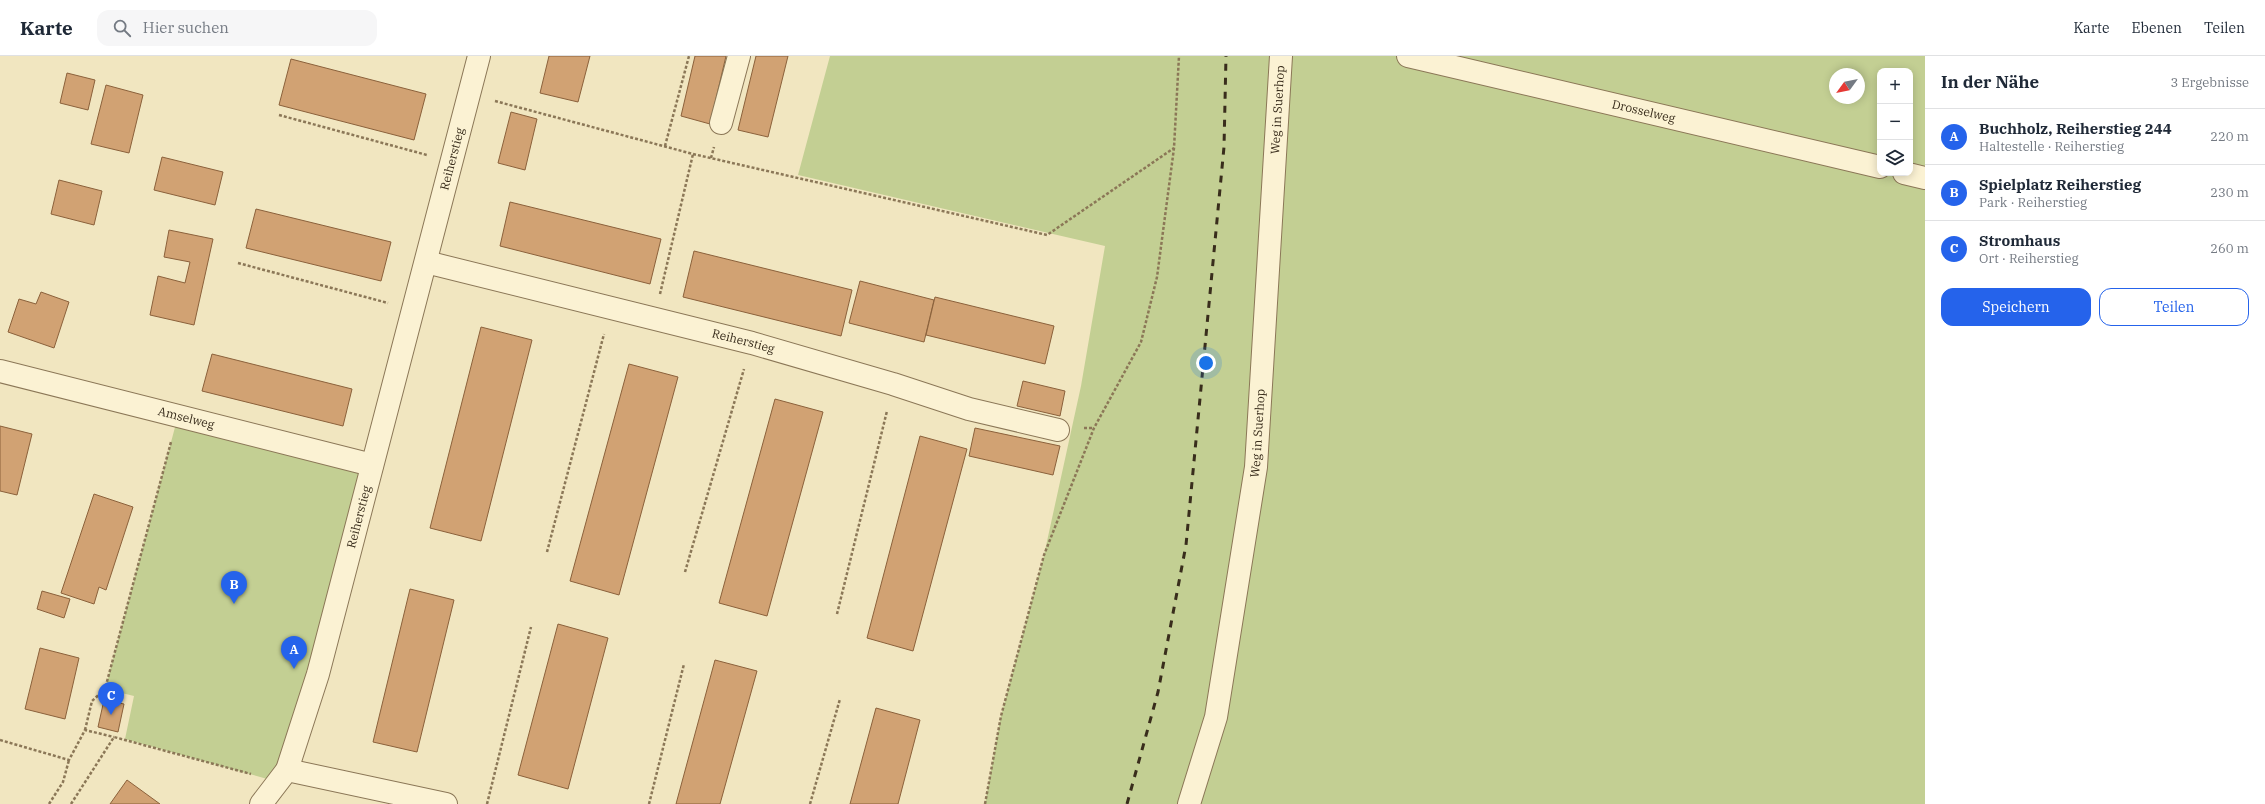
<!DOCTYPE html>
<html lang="de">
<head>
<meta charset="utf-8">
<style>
  :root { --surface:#fff; --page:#f6f6f7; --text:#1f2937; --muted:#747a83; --line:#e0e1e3; --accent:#2563eb }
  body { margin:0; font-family:"IBM Plex Serif",serif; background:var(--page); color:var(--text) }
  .controls { position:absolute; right:12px; top:12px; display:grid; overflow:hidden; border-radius:8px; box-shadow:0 2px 10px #0003 }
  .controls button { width:36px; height:36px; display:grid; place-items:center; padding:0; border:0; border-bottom:1px solid var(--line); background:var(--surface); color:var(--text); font:20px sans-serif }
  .compass { position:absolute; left:1829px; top:12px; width:36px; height:36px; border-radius:50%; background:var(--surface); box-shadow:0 2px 10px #0003; rotate:237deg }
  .you { position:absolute; left:1206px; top:307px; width:14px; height:14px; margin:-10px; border:3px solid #fff; border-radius:50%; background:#1a73e8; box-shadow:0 0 0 6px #1a73e833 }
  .badge { display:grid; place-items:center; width:26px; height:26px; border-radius:50%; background:var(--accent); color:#fff; font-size:13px; font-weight:700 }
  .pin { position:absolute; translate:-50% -33px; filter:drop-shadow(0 1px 2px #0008) }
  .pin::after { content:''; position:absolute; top:21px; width:14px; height:12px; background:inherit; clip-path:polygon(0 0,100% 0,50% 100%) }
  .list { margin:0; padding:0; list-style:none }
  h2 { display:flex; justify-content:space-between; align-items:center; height:52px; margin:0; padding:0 16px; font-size:17px }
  h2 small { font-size:13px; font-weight:400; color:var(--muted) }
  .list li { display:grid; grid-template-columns:26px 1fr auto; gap:12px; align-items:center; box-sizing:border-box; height:56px; padding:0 16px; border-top:1px solid var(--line) }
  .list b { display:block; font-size:15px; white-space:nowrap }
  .list p { margin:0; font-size:13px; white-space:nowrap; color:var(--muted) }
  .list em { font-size:13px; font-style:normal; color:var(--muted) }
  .actions { display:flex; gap:8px; padding:12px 16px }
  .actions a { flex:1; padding:9px 0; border:1px solid var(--accent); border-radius:12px; text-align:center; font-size:14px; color:var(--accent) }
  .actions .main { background:var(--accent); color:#fff }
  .icon { flex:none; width:22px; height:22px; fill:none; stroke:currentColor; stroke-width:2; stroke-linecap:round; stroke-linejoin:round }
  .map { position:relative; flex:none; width:1925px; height:748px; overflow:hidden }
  header { display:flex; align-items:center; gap:24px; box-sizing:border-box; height:56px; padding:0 20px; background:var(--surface); border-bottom:1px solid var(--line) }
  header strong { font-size:19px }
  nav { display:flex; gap:22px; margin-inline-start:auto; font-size:14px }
  .search { width:280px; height:36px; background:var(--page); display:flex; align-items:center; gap:10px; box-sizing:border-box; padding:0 14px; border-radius:12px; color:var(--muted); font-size:15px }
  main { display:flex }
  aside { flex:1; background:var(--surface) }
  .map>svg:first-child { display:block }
  .green { fill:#c3cf93; fill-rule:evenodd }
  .building { fill:#d1a273; stroke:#8b613b }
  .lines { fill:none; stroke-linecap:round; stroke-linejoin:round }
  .minor-casing { stroke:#8b7757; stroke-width:24 }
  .path { stroke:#8b7757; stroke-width:2.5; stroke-dasharray:3 2; stroke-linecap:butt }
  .minor { stroke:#fbf2d3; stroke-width:22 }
  .rail { stroke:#392d1c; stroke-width:3; stroke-dasharray:7 7; stroke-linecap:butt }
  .labels { text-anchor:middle; stroke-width:4; stroke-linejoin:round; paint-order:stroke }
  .street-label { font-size:12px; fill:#392d1c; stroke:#f7efd0 }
</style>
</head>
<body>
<header>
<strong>Karte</strong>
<div class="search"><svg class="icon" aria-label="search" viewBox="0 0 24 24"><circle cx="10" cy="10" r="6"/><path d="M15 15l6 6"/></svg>Hier suchen</div>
<nav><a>Karte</a><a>Ebenen</a><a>Teilen</a></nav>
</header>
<main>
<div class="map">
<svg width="1925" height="748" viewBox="0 0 1925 748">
  <rect width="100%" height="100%" fill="#f1e6c0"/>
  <g class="green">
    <path d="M830,0H1925V748H985L1001,660L1044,499L1081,330L1105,190L798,119ZM1880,15H1910V117H1880ZM1835,18H1859V42H1835Z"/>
    <path d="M178,360L372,409L278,726L125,683L134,640L105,633Z"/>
  </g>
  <g class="building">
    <path d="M549,0H590L578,46L540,37Z"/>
    <path d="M695,0H726L710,68L681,60Z"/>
    <path d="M756,0H788L768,81L738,74Z"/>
    <path d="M291,3L426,38L414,84L279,49Z"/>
    <path d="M67,17L95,24L88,54L60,47Z"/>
    <path d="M106,29L143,39L129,97L91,88Z"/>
    <path d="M511,56L537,63L525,114L498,107Z"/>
    <path d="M162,101L223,116L215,149L154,134Z"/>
    <path d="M59,124L102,135L94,169L51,158Z"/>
    <path d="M510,146L661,183L650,228L500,190Z"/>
    <path d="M256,153L391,186L381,225L246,192Z"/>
    <path d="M169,174L213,183L194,269L150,259L158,220L185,227L190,206L164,201Z"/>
    <path d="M694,195L852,234L841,280L683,241Z"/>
    <path d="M860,225L934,244L924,286L849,267Z"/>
    <path d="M41,236L69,246L54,292L8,276L19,243L36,248Z"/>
    <path d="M935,241L1054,270L1045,308L926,279Z"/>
    <path d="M481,271L532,284L481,485L430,472Z"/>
    <path d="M212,298L352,333L343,370L202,335Z"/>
    <path d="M629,308L678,321L619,539L570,525Z"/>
    <path d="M1023,325L1065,335L1060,360L1017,350Z"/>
    <path d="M775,343L823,356L767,560L719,547Z"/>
    <path d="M0,370L32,378L17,439L0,435Z"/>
    <path d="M975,372L1060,390L1053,419L969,400Z"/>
    <path d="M920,380L967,393L913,595L867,582Z"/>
    <path d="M94,438L133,451L106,534L99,531L94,548L61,537Z"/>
    <path d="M410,533L454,544L417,696L373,686Z"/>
    <path d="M42,535L70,543L64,562L37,553Z"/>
    <path d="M558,568L608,582L568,733L518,719Z"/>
    <path d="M40,592L79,602L65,663L25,653Z"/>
    <path d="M715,604L757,615L720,748H676Z"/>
    <path d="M104,644L124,648L118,676L98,671Z"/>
    <path d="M876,652L920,664L898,748H850Z"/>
    <path d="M127,724L160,748H110Z"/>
  </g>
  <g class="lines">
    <g class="minor-casing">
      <g id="minor">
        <path id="s1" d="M1408,0L1880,111"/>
        <path d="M721,67L739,0"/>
        <path d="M1904,117L1925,122"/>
        <path id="s2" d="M426,206L752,287L893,328L969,353L1058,374"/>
        <path id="s3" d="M0,315L372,409"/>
        <path d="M287,714L446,748"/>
        <path id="s4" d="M261,748L287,714L318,618L479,0"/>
        <path id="s5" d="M1189,748L1216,661L1256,411L1281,0"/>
      </g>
    </g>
    <g class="path">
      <path d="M495,45L693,98L1047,179L1174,92"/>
      <path d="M279,59L427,99"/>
      <path d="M665,90L689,0"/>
      <path d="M711,102L714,91"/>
      <path d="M238,207L388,247"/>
      <path d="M660,238L693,98"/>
      <path d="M1084,372H1094"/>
      <path d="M547,496L604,278"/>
      <path d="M685,516L744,313"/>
      <path d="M837,558L887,355"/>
      <path d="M85,674L92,645L105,633L171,386"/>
      <path d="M0,684L69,704L85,674L114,681"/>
      <path d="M49,748L63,726L69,704"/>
      <path d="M71,748L114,681L251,718"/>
      <path d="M487,748L531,571"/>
      <path d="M649,748L684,608"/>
      <path d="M810,748L840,643"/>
      <path d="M985,748L1001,660L1044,499L1094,372L1141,286L1157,221L1174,92L1179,0"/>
    </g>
    <use href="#minor" class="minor"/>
    <path class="rail" d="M1127,748L1158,636L1186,489L1224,91L1226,0"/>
  </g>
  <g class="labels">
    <g class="street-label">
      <text dy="4" stroke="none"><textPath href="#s5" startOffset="702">Weg in Suerhop</textPath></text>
      <text dy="4" stroke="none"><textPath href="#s1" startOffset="242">Drosselweg</textPath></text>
      <text dy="4" stroke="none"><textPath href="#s4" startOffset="676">Reiherstieg</textPath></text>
      <text dy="4" stroke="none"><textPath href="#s2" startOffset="327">Reiherstieg</textPath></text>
      <text dy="4" stroke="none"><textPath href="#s3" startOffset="192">Amselweg</textPath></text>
      <text dy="4" stroke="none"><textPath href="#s5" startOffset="378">Weg in Suerhop</textPath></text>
      <text dy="4" stroke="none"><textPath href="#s4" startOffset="306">Reiherstieg</textPath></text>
    </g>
  </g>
</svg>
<div class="controls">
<button>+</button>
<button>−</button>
<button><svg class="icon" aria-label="layers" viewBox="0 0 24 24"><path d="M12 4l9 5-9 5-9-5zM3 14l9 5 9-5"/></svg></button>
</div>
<svg class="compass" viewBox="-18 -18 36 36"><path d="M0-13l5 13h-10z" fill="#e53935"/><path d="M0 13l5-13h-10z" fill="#747a83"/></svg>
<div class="you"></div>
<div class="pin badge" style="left:294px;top:613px">A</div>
<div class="pin badge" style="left:234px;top:548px">B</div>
<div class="pin badge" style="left:111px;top:659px">C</div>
</div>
<aside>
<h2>In der Nähe<small>3 Ergebnisse</small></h2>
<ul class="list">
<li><span class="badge">A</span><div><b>Buchholz, Reiherstieg 244</b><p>Haltestelle · Reiherstieg</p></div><em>220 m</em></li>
<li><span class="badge">B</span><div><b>Spielplatz Reiherstieg</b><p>Park · Reiherstieg</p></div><em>230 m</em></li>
<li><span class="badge">C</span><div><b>Stromhaus</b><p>Ort · Reiherstieg</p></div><em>260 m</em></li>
</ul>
<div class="actions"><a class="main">Speichern</a><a>Teilen</a></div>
</aside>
</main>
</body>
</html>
